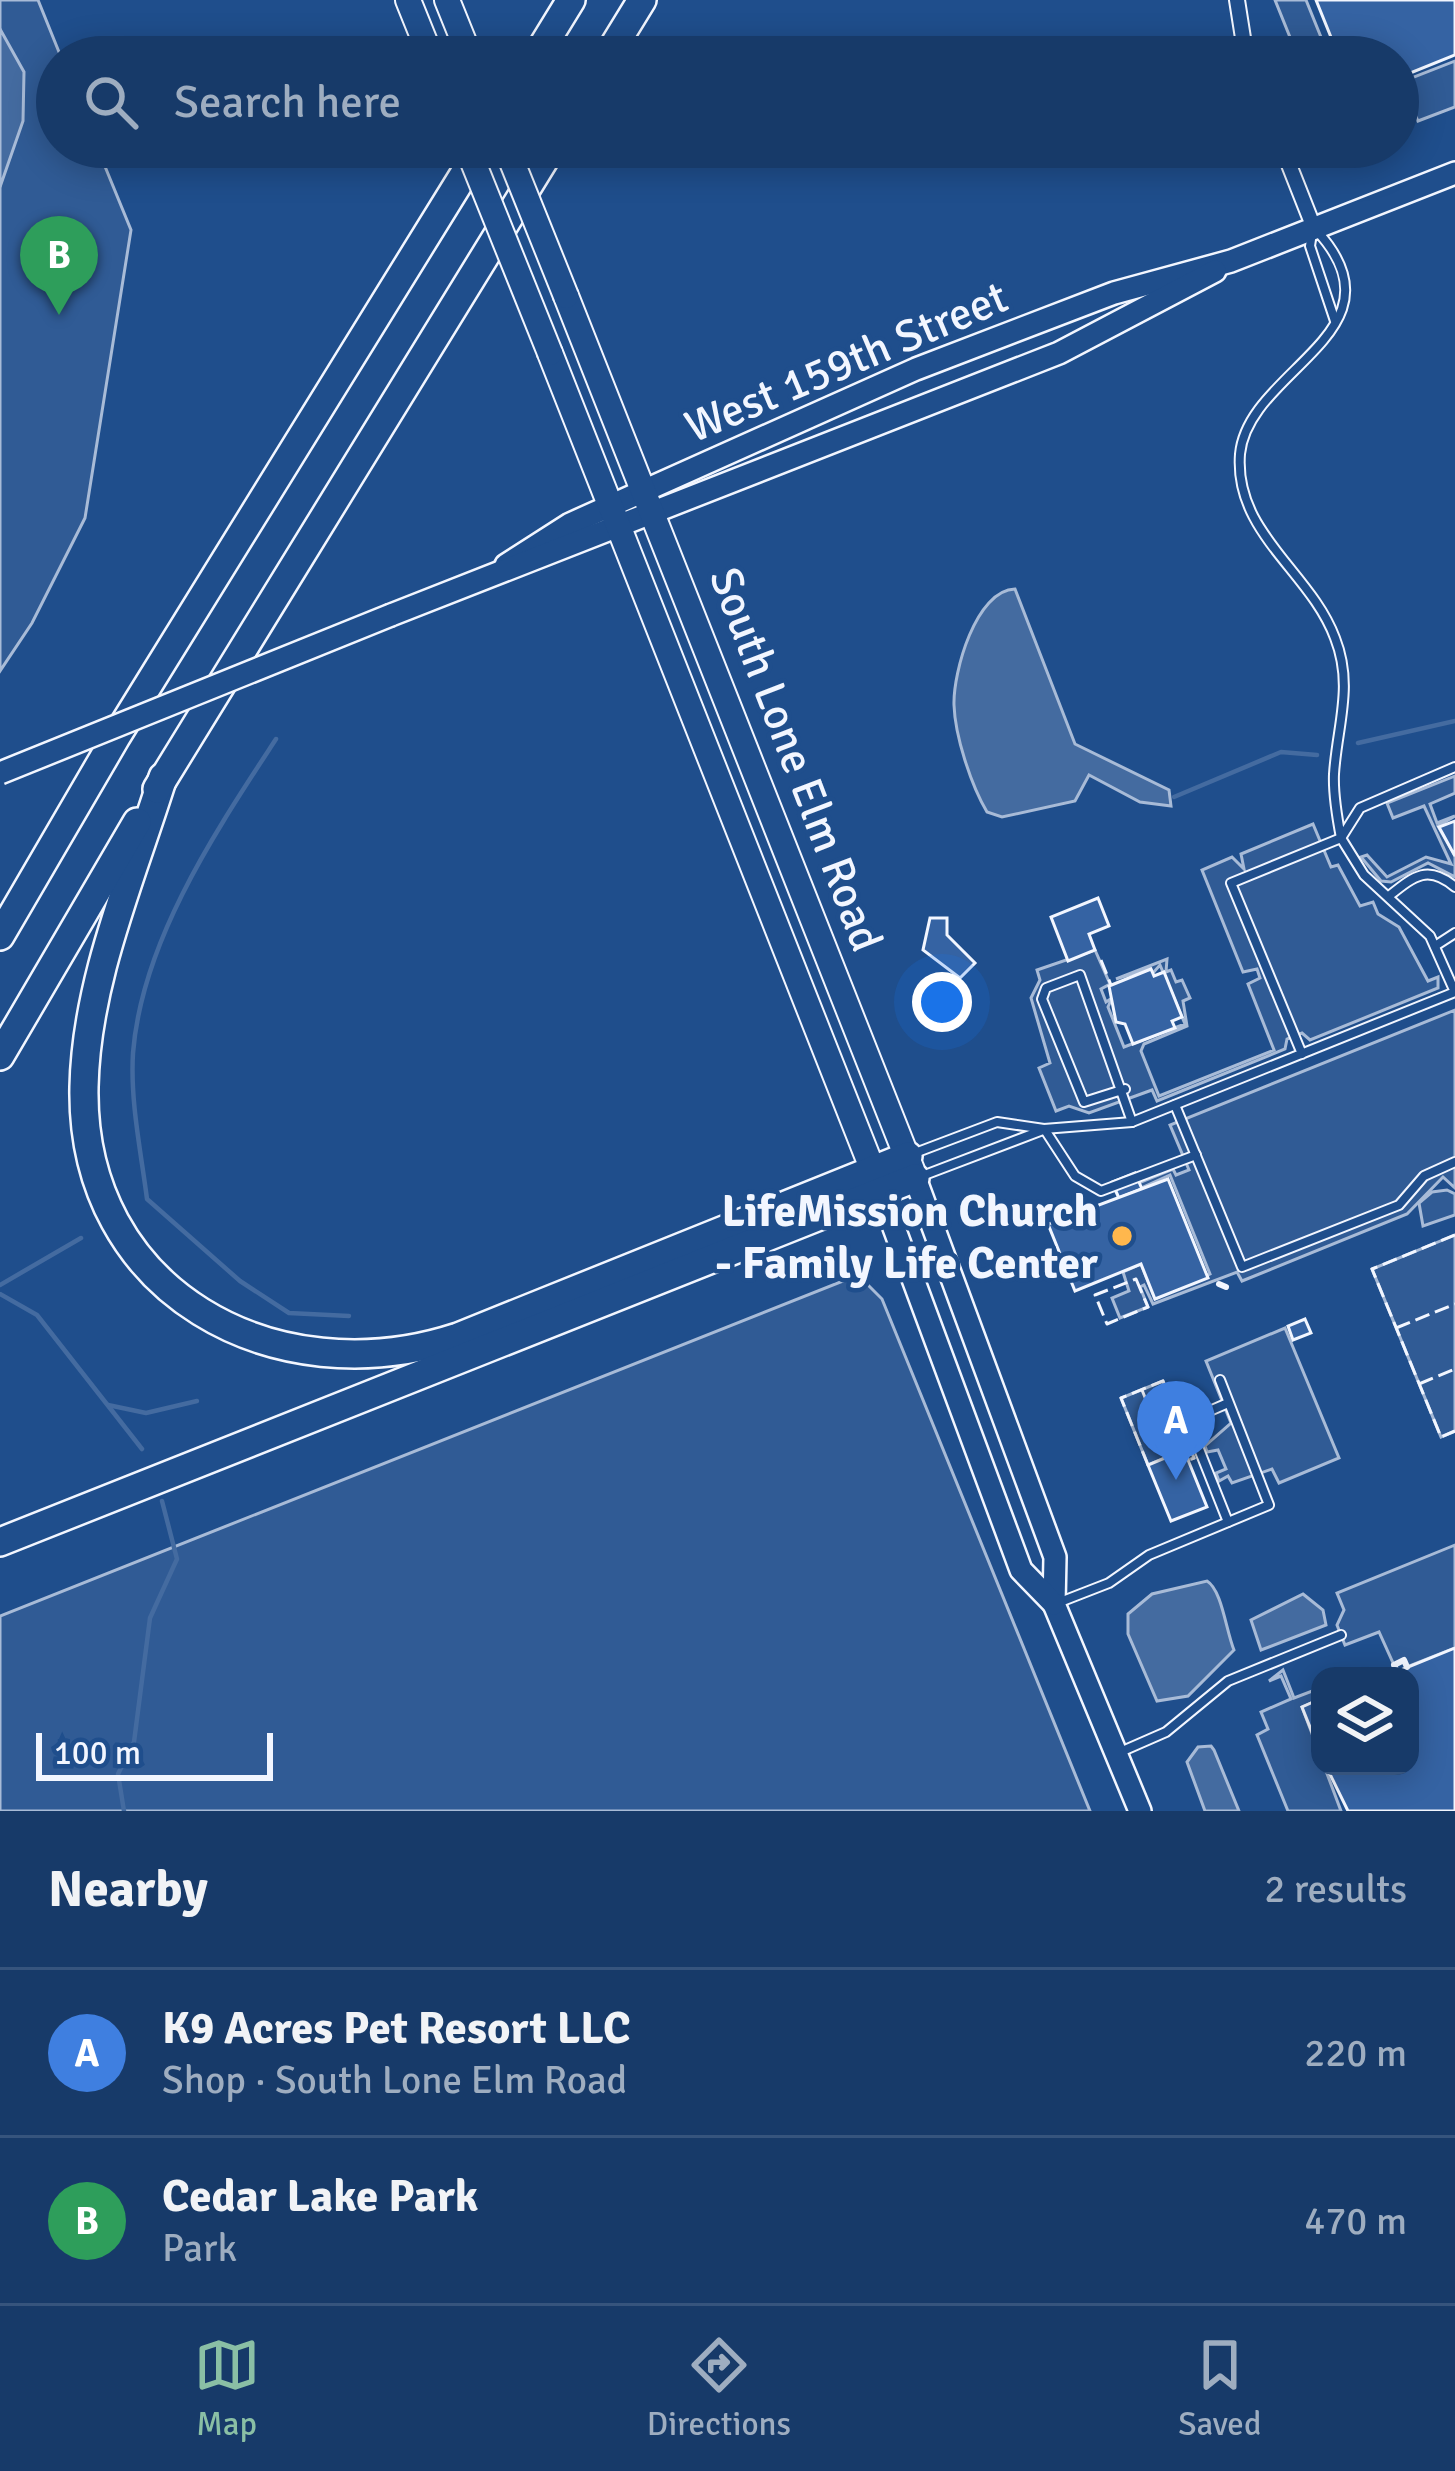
<!DOCTYPE html>
<html lang="en">
<head>
<meta charset="utf-8">
<style>
  :root { --surface:#173a69; --page:#20416f; --text:#f1f3f6; --muted:#9eadc0; --line:#36547d; --accent:#8abfa5 }
  body { margin:0; font-family:Signika,sans-serif; background:var(--page); color:var(--text) }
  .controls { position:absolute; right:36px; bottom:36px; display:grid; overflow:hidden; border-radius:24px; box-shadow:0 6px 30px #0003 }
  .controls button { width:108px; height:108px; display:grid; place-items:center; padding:0; border:0; border-bottom:3px solid var(--line); background:var(--surface); color:var(--text); font:60px sans-serif }
  .scale { position:absolute; left:36px; bottom:30px; width:237px; box-sizing:border-box; padding-left:12px; border:6px solid #f2f6ff; border-top:0; font-size:33px; line-height:42px; white-space:nowrap; color:#f2f6ff; -webkit-text-stroke:9px #1f4e8c; paint-order:stroke }
  .you { position:absolute; left:942px; top:1002px; width:42px; height:42px; margin:-30px; border:9px solid #fff; border-radius:50%; background:#1a73e8; box-shadow:0 0 0 18px #1a73e833 }
  .badge { display:grid; place-items:center; width:78px; height:78px; border-radius:50%; background:var(--accent); color:#fff; font-size:39px; font-weight:700 }
  .pin { position:absolute; translate:-50% -99px; filter:drop-shadow(0 3px 6px #0008) }
  .pin::after { content:''; position:absolute; top:63px; width:42px; height:36px; background:inherit; clip-path:polygon(0 0,100% 0,50% 100%) }
  .list { margin:0; padding:0; list-style:none }
  h2 { display:flex; justify-content:space-between; align-items:center; height:156px; margin:0; padding:0 48px; font-size:51px }
  h2 small { font-size:39px; font-weight:400; color:var(--muted) }
  .list li { display:grid; grid-template-columns:78px 1fr auto; gap:36px; align-items:center; box-sizing:border-box; height:168px; padding:0 48px; border-top:3px solid var(--line) }
  .list b { display:block; font-size:45px; white-space:nowrap }
  .list p { margin:0; font-size:39px; white-space:nowrap; color:var(--muted) }
  .list em { font-size:39px; font-style:normal; color:var(--muted) }
  .icon { flex:none; width:66px; height:66px; fill:none; stroke:currentColor; stroke-width:2; stroke-linecap:round; stroke-linejoin:round }
  .map { position:relative; flex:none; width:1455px; height:1811px; overflow:hidden }
  .search { position:absolute; background:var(--surface); box-shadow:0 6px 30px #0003; left:36px; right:36px; top:36px; height:132px; display:flex; align-items:center; gap:30px; box-sizing:border-box; padding:0 42px; border-radius:66px; color:var(--muted); font-size:45px }
  .sheet { height:492px; background:var(--surface) }
  nav { display:flex; justify-content:space-around; align-items:center; box-sizing:border-box; height:168px; border-top:3px solid var(--line); background:var(--surface); font-size:33px; color:var(--muted) }
  nav a { display:grid; justify-items:center; gap:6px }
  nav .on { color:var(--accent) }
  .map>svg:first-child { display:block }
  .built { fill:#305b95; stroke:#a8bbd7; stroke-width:3 }
  .water { fill:#446ba0; stroke:#a8bbd7; stroke-width:3 }
  .lines { fill:none; stroke-linecap:round; stroke-linejoin:round }
  .stream { stroke:#446ba0; stroke-width:4.5 }
  .building { fill:#3563a3; stroke:#f2f6ff; stroke-width:3 }
  .lane-casing { stroke:#f2f6ff; stroke-width:12 }
  .street-casing { stroke:#f2f6ff; stroke-width:18 }
  .secondary-casing { stroke:#f2f6ff; stroke-width:26 }
  .primary-casing { stroke:#f2f6ff; stroke-width:28 }
  .highway-casing { stroke:#f2f6ff; stroke-width:32 }
  .lane { stroke:#1f4e8c; stroke-width:8 }
  .street { stroke:#1f4e8c; stroke-width:14 }
  .secondary { stroke:#1f4e8c; stroke-width:21 }
  .primary { stroke:#1f4e8c; stroke-width:24 }
  .highway { stroke:#1f4e8c; stroke-width:27 }
  .secondary-bridge-casing { stroke:#f2f6ff; stroke-width:26; stroke-linecap:butt }
  .primary-bridge-casing { stroke:#f2f6ff; stroke-width:28; stroke-linecap:butt }
  .secondary-bridge { stroke:#1f4e8c; stroke-width:21 }
  .primary-bridge { stroke:#1f4e8c; stroke-width:24 }
  .fence { stroke:#f2f6ff; stroke-width:3; stroke-dasharray:15 6; stroke-linecap:butt }
  .wall { stroke:#f2f6ff; stroke-width:6 }
  .poi-dot { fill:#ffb74d; stroke:#1f4e8c; stroke-width:4.5 }
  .labels { text-anchor:middle; stroke-width:9; stroke-linejoin:round; paint-order:stroke }
  .street-label { font-size:45px; fill:#f2f6ff; stroke:#1f4e8c }
  .poi-label { font-size:45px; font-weight:bold; fill:#f2f6ff; stroke:#1f4e8c; text-anchor:end }
</style>
</head>
<body>
<div class="map">
<svg width="1455" height="1811" viewBox="0 0 1455 1811">
  <rect width="100%" height="100%" fill="#1f4e8c"/>
  <g class="built">
    <path d="M0,0H38L61,57L57,147H97L131,230L85,518L32,623L0,671Z"/>
    <path d="M1275,0H1306L1329,57H1298Z"/>
    <path d="M1455,61V107L1418,121L1413,110L1405,113L1410,125L1398,130V94H1406L1401,82Z"/>
    <path d="M1455,776V793L1430,804L1437,823L1455,816L1438,826L1455,856V877L1428,863L1391,882L1381,881L1361,857L1367,855L1387,877L1426,857L1451,864L1424,806L1393,818L1387,803Z"/>
    <path d="M1313,824L1331,867L1338,865L1360,906L1373,902L1378,914L1399,927L1428,981L1438,977V988L1310,1040L1302,1033L1287,1039L1285,1049L1157,1101L1152,1090L1089,1113L1069,1106L1056,1111L1039,1068L1050,1063L1031,998L1040,980L1037,970L1095,950L1110,984L1101,989L1106,1002L1112,998L1108,1007L1124,1047L1185,1024L1160,965L1153,973L1150,968L1116,979L1167,959L1166,972L1171,970L1176,982L1182,980L1190,998L1183,1001L1187,1026L1144,1044L1141,1051L1159,1096L1274,1050L1248,984L1260,978L1257,969L1243,972L1202,870L1232,857L1244,869L1241,854Z"/>
    <path d="M1455,1010V1188L1443,1177L1407,1214L1242,1281L1237,1272L1153,1304L1144,1285L1140,1287L1148,1307L1120,1318L1112,1298L1129,1291L1123,1272L1141,1264L1155,1299L1210,1274L1170,1175L1119,1198L1116,1192L1173,1169L1176,1175L1189,1170L1170,1125Z"/>
    <path d="M1447,1190L1455,1194V1215L1423,1226L1419,1203L1432,1192Z"/>
    <path d="M1455,1235V1431L1441,1437L1372,1269Z"/>
    <path d="M858,1275L882,1299L1090,1811H0V1616Z"/>
    <path d="M1285,1328L1339,1458L1279,1483L1272,1469L1232,1483L1228,1476L1219,1481L1216,1473L1226,1469L1218,1450L1207,1452L1205,1446L1231,1423L1206,1361Z"/>
    <path d="M1163,1381L1194,1458L1188,1460L1184,1450L1148,1465L1121,1398Z"/>
    <path d="M1455,1545V1648L1407,1667L1404,1661L1394,1665L1379,1632L1345,1645L1337,1625L1344,1610L1337,1593Z"/>
    <path d="M1283,1670L1294,1698L1320,1688L1318,1700L1302,1707L1341,1811H1288L1257,1735L1268,1729L1261,1712L1291,1699L1281,1676L1269,1681Z"/>
  </g>
  <g class="water">
    <path d="M0,29L24,72L23,121L0,187Z"/>
    <path d="M1015,589L1075,744L1169,790L1171,806L1140,802L1089,775L1075,801L1002,817L987,812C971,785 955,736 954,705C953,672 976,590 1015,589Z"/>
    <path d="M1207,1581C1222,1590 1226,1631 1234,1650L1188,1696L1157,1701L1128,1634V1614L1152,1594Z"/>
    <path d="M1303,1594L1323,1610L1326,1625L1261,1650L1251,1620Z"/>
    <path d="M1211,1746L1214,1750L1239,1811H1205L1187,1762L1198,1747Z"/>
  </g>
  <g class="lines">
    <g class="stream">
      <path d="M276,739C216,831 142,940 133,1053C130,1101 141,1152 147,1199L240,1281L289,1313L349,1316"/>
      <path d="M1358,743L1455,721"/>
      <path d="M1174,797L1281,752L1317,755"/>
      <path d="M0,1285L81,1238"/>
      <path d="M0,1294L37,1315L142,1449"/>
      <path d="M108,1405L146,1413L197,1401"/>
      <path d="M124,1811L118,1774L134,1742L150,1618L177,1559L162,1501"/>
    </g>
  </g>
  <g class="building">
    <path d="M1316,0H1455V55L1398,78V57H1339Z"/>
    <path d="M1455,821V856L1439,827Z"/>
    <path d="M1098,898L1109,926L1089,934L1095,950L1068,961L1051,917Z"/>
    <path d="M930,918H947V935L975,963L960,978L923,950Z"/>
    <path d="M1151,969L1154,976L1164,972L1182,1017L1172,1021L1175,1028L1133,1044L1125,1024L1116,1022L1109,986Z"/>
    <path d="M1135,1173L1142,1189L1119,1198L1112,1182Z"/>
    <path d="M1168,1179L1208,1278L1155,1299L1141,1264L1075,1291L1048,1224Z"/>
    <path d="M1305,1319L1311,1333L1293,1340L1288,1326Z"/>
    <path d="M1184,1450L1207,1507L1171,1521L1148,1465Z"/>
    <path d="M1455,1648V1811H1348L1326,1766H1410V1676H1386Z"/>
    <path d="M1320,1699V1752L1302,1707Z"/>
  </g>
  <g class="lines">
    <g class="lane-casing">
      <g id="lane">
        <path d="M1317,231C1409,332 1248,369 1240,454C1234,533 1310,571 1335,638C1354,686 1337,726 1334,774C1333,795 1337,817 1341,838L1360,808L1455,767"/>
        <path d="M1312,233L1310,246L1335,321"/>
        <path d="M1389,896C1414,876 1428,864 1455,887"/>
        <path d="M1435,946L1455,933"/>
        <path d="M1125,1089L1084,1102L1042,999L1046,988L1080,975L1132,1122"/>
        <path d="M1175,1105L1242,1267L1399,1205L1424,1176L1455,1162"/>
        <path d="M1045,1130L1075,1176L1101,1191L1196,1155"/>
        <path d="M915,1153L997,1122L1044,1129L1132,1122L1455,992L1430,936L1364,875L1341,838L1231,883L1302,1054"/>
        <path d="M922,1176L1043,1130"/>
        <path d="M1228,1522L1193,1434L1205,1413L1228,1403"/>
        <path d="M1055,1604L1109,1583L1149,1555L1269,1505L1220,1380"/>
        <path d="M1118,1753L1166,1732L1228,1681L1341,1635"/>
      </g>
    </g>
    <g class="street-casing">
      <g id="street">
        <path d="M1237,0L1246,57"/>
        <path d="M1282,147L1314,228"/>
      </g>
    </g>
    <g class="secondary-casing">
      <g id="secondary">
        <path d="M506,565L570,524L916,369L1114,293L1231,261L1455,173"/>
        <path d="M391,615L1059,353L1215,271"/>
        <path d="M915,1178L1055,1557L1054,1604L1140,1811"/>
        <path d="M877,1182L1021,1570L1054,1604"/>
      </g>
    </g>
    <g class="primary-casing">
      <g id="primary">
        <path d="M408,0L431,57"/>
        <path d="M447,0L470,57"/>
        <path d="M566,296L912,1170"/>
        <path d="M550,353L872,1168"/>
      </g>
    </g>
    <g class="highway-casing">
      <g id="highway">
        <path d="M536,57L571,0"/>
        <path d="M607,57L642,0"/>
        <path d="M163,777C132,877 86,981 84,1087C80,1293 275,1397 458,1337L908,1156"/>
        <path d="M157,789L552,147"/>
        <path d="M0,936L116,737L481,147"/>
        <path d="M0,1056L137,822"/>
        <path d="M0,1542L915,1178"/>
      </g>
    </g>
    <use href="#lane" class="lane"/>
    <use href="#street" class="street"/>
    <use href="#secondary" class="secondary"/>
    <use href="#primary" class="primary"/>
    <use href="#highway" class="highway"/>
    <g class="secondary-bridge-casing">
      <path id="secondary-bridge" d="M0,773L391,615"/>
    </g>
    <g class="primary-bridge-casing">
      <g id="primary-bridge">
        <path d="M467,147L550,353"/>
        <path d="M506,147L566,296"/>
      </g>
    </g>
    <use href="#secondary-bridge" class="secondary-bridge"/>
    <use href="#primary-bridge" class="primary-bridge"/>
    <g class="fence">
      <path d="M1101,960L1111,985"/>
      <path d="M1455,1235L1372,1269L1441,1437L1455,1431"/>
      <path d="M1136,1279L1148,1307L1107,1324L1095,1295Z"/>
      <path d="M1396,1328L1455,1304"/>
      <path d="M1419,1384L1455,1369"/>
      <path d="M1142,1390L1169,1456"/>
      <path d="M1148,1465L1121,1398L1163,1381L1194,1458L1189,1460"/>
    </g>
    <g class="wall">
      <path d="M1219,1284L1226,1287"/>
      <path d="M1397,1672L1394,1665L1404,1660L1407,1667"/>
    </g>
  </g>
  <circle class="poi-dot" cx="1122" cy="1236" r="12"/>
  <g class="labels">
    <g class="street-label">
      <text transform="translate(846 361) rotate(-23)" y="16">West 159th Street</text>
      <text transform="translate(797 759) rotate(69)" y="16">South Lone Elm Road</text>
    </g>
    <g class="poi-label">
      <text x="1098" y="1226">LifeMission Church<tspan x="1098" dy="52">- Family Life Center</tspan></text>
    </g>
  </g>
</svg>
<div class="controls">
<button><svg class="icon" aria-label="layers" viewBox="0 0 24 24"><path d="M12 4l9 5-9 5-9-5zM3 14l9 5 9-5"/></svg></button>
</div>
<div class="scale">100 m</div>
<div class="you"></div>
<div class="pin badge" style="left:1176px;top:1480px;background:#3f7fe0">A</div>
<div class="pin badge" style="left:59px;top:315px;background:#2e9e5b">B</div>
<div class="search"><svg class="icon" aria-label="search" viewBox="0 0 24 24"><circle cx="10" cy="10" r="6"/><path d="M15 15l6 6"/></svg>Search here</div>
</div>
<section class="sheet">
<h2>Nearby<small>2 results</small></h2>
<ul class="list">
<li><span class="badge" style="background:#3f7fe0">A</span><div><b>K9 Acres Pet Resort LLC</b><p>Shop · South Lone Elm Road</p></div><em>220 m</em></li>
<li><span class="badge" style="background:#2e9e5b">B</span><div><b>Cedar Lake Park</b><p>Park</p></div><em>470 m</em></li>
</ul>
</section>
<nav>
<a class="on"><svg class="icon" aria-label="map" viewBox="0 0 24 24"><path d="M3 6l6-2 6 2 6-2v14l-6 2-6-2-6 2zM9 4v14M15 6v14"/></svg>Map</a>
<a><svg class="icon" aria-label="directions" viewBox="0 0 24 24"><path d="M12 3l9 9-9 9-9-9zM9 14v-3h6M13 9l2 2-2 2"/></svg>Directions</a>
<a><svg class="icon" aria-label="saved" viewBox="0 0 24 24"><path d="M7 4h10v16l-5-4-5 4z"/></svg>Saved</a>
</nav>
</body>
</html>
